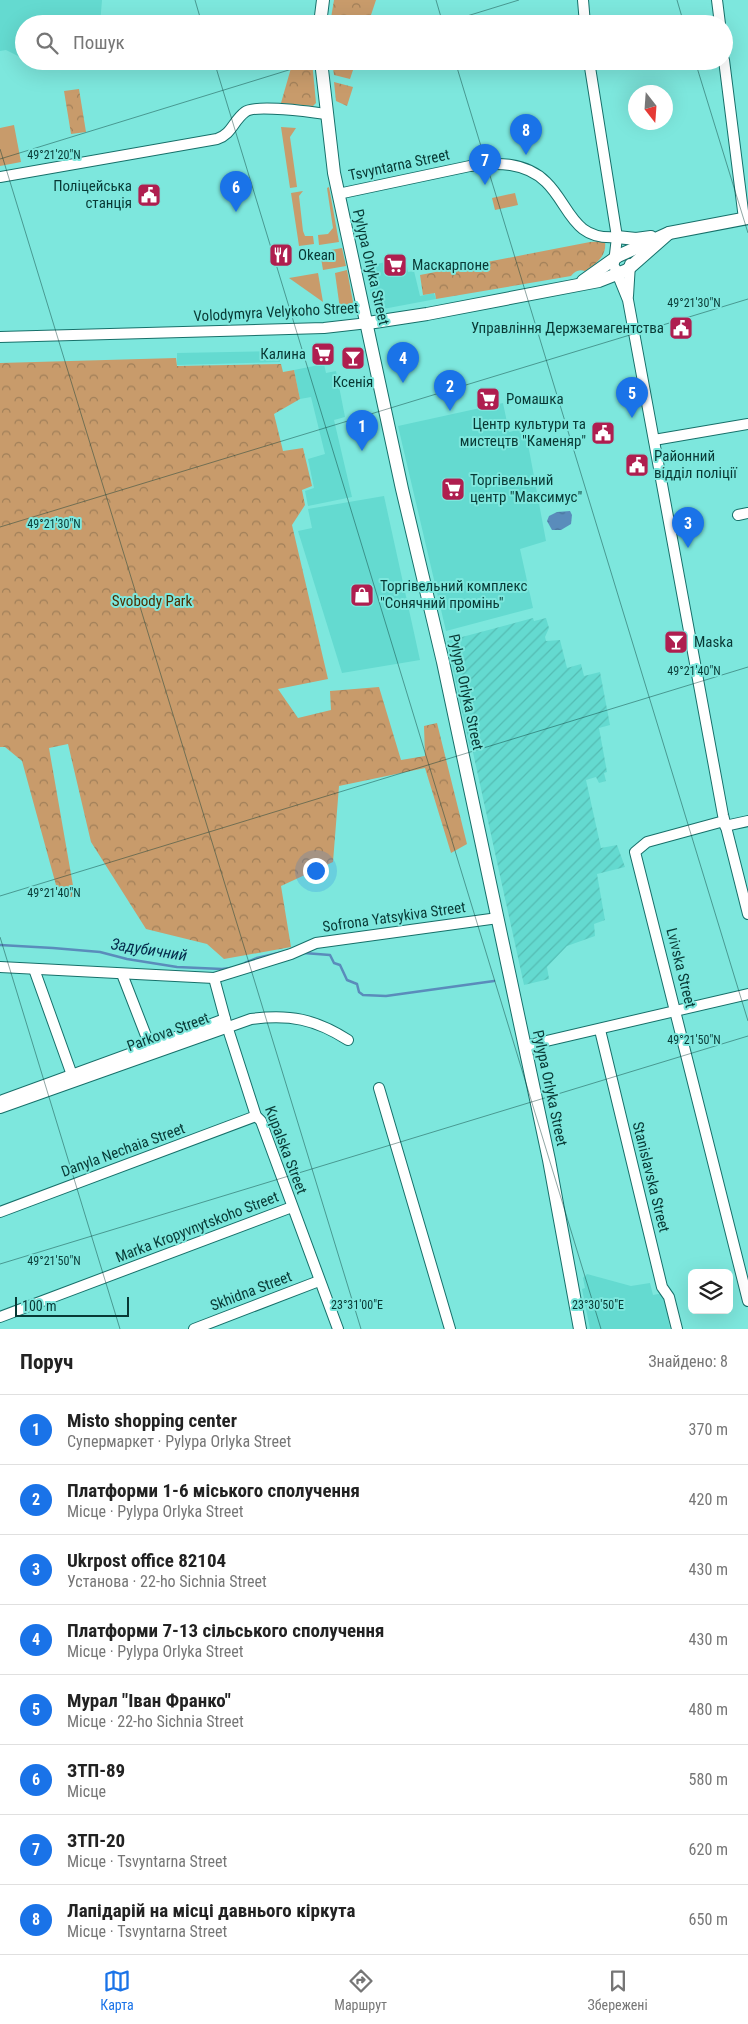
<!DOCTYPE html>
<html lang="uk">
<head>
<meta charset="utf-8">
<style>
  :root { --surface:#fff; --page:#f2f2f2; --text:#222; --muted:#767676; --line:#e0e0e0; --accent:#1a73e8 }
  body { margin:0; font-family:"Roboto Condensed",sans-serif; background:var(--page); color:var(--text) }
  .controls { position:absolute; right:15px; bottom:15px; display:grid; overflow:hidden; border-radius:8px; box-shadow:0 5px 20px #0002 }
  .controls button { width:45px; height:45px; display:grid; place-items:center; padding:0; border:0; border-bottom:1px solid var(--line); background:var(--surface); color:var(--text); font:25px sans-serif }
  .compass { position:absolute; left:628px; top:85px; width:45px; height:45px; border-radius:50%; background:var(--surface); box-shadow:0 5px 20px #0002; rotate:163deg }
  .scale { position:absolute; left:15px; bottom:12px; width:114px; box-sizing:border-box; padding-left:5px; border:2px solid #083935; border-top:0; font-size:14px; line-height:18px; white-space:nowrap; color:#083935; -webkit-text-stroke:4px #7de7dd; paint-order:stroke }
  .you { position:absolute; left:315px; top:870px; width:18px; height:18px; margin:-12px; border:4px solid #fff; border-radius:50%; background:#1a73e8; box-shadow:0 0 0 8px #1a73e833 }
  .badge { display:grid; place-items:center; width:32px; height:32px; border-radius:50%; background:var(--accent); color:#fff; font-size:16px; font-weight:700 }
  .pin { position:absolute; translate:-50% -41px; filter:drop-shadow(0 1px 2px #0008) }
  .pin::after { content:''; position:absolute; top:26px; width:18px; height:15px; background:inherit; clip-path:polygon(0 0,100% 0,50% 100%) }
  .list { margin:0; padding:0; list-style:none }
  h2 { display:flex; justify-content:space-between; align-items:center; height:65px; margin:0; padding:0 20px; font-size:21px }
  h2 small { font-size:16px; font-weight:400; color:var(--muted) }
  .list li { display:grid; grid-template-columns:32px 1fr auto; gap:15px; align-items:center; box-sizing:border-box; height:70px; padding:0 20px; border-top:1px solid var(--line) }
  .list b { display:block; font-size:19px; white-space:nowrap }
  .list p { margin:0; font-size:16px; white-space:nowrap; color:var(--muted) }
  .list em { font-size:16px; font-style:normal; color:var(--muted) }
  .icon { flex:none; width:28px; height:28px; fill:none; stroke:currentColor; stroke-width:2; stroke-linecap:round; stroke-linejoin:round }
  .map { position:relative; flex:none; width:748px; height:1329px; overflow:hidden }
  .search { position:absolute; background:var(--surface); box-shadow:0 5px 20px #0002; left:15px; right:15px; top:15px; height:55px; display:flex; align-items:center; gap:12px; box-sizing:border-box; padding:0 18px; border-radius:28px; color:var(--muted); font-size:19px }
  .sheet { height:625px; background:var(--surface) }
  nav { display:flex; justify-content:space-around; align-items:center; box-sizing:border-box; height:70px; border-top:1px solid var(--line); background:var(--surface); font-size:14px; color:var(--muted) }
  nav a { display:grid; justify-items:center; gap:2px }
  nav .on { color:var(--accent) }
  .map>svg:first-child { display:block }
  .built { fill:#64dad0 }
  .industrial { fill:url(#industrial-furrows) }
  .green { fill:#c89b6b }
  .forest { fill:url(#forest-crowns) }
  .water { fill:url(#water-ripples) }
  .lines { fill:none; stroke-linecap:round; stroke-linejoin:round }
  .stream { stroke:#5a8cbb; stroke-width:2.5 }
  .minor-casing { stroke:#17706a; stroke-width:12 }
  .major-casing { stroke:#17706a; stroke-width:14 }
  .minor { stroke:#fff; stroke-width:10 }
  .major { stroke:#fff; stroke-width:12 }
  .ticks { fill:none; stroke:#083935; stroke-width:1; stroke-opacity:0.45 }
  .labels { text-anchor:middle; stroke-width:4; stroke-linejoin:round; paint-order:stroke }
  .street-label { font-size:15px; fill:#083935; stroke:#7de7dd }
  .poi-label { font-size:15px; fill:#083935; stroke:#7de7dd; text-anchor:start }
  .park-label { font-size:15px; fill:#4e2e02; stroke:#7de7dd }
  .water-label { font-size:16px; font-style:italic; fill:#052c4c; stroke:#7de7dd }
  .ticks-label { font-size:12px; text-anchor:middle; fill:#083935; stroke:#7de7dd; stroke-width:4; stroke-linejoin:round; paint-order:stroke }
</style>
</head>
<body>
<div class="map">
<svg width="748" height="1329" viewBox="0 0 748 1329">
  <defs>
    <pattern id="industrial-furrows" width="10" height="10" patternUnits="userSpaceOnUse" patternTransform="scale(1.25)"><rect width="10" height="10" fill="#64dad0"/><path d="M-1 1l2-2M0 10L10 0M9 11l2-2" fill="none" stroke="#55bcb3"/></pattern>
    <pattern id="forest-crowns" width="20" height="18" patternUnits="userSpaceOnUse" patternTransform="scale(1.25)"><rect width="20" height="18" fill="#c89b6b"/><path d="M2 6a3 3 0 1 1 6 0M12 15a3 3 0 1 1 6 0" fill="none" stroke="#a07f59"/></pattern>
    <pattern id="water-ripples" width="26" height="14" patternUnits="userSpaceOnUse" patternTransform="scale(1.25)"><rect width="26" height="14" fill="#5a8cbb"/><path d="M2 4q2-2 4 0t4 0M15 11q2-2 4 0t4 0" fill="none" stroke="#487399"/></pattern>
  </defs>
  <rect width="100%" height="100%" fill="#7de7dd"/>
  <g class="built">
    <path d="M0,0H102L100,24H24V59L6,50L0,51Z"/>
    <path d="M405,257L408,272L414,271L420,296L434,293L436,299L383,309L381,293L371,295L365,267Z"/>
    <path d="M280,351V362L177,365V353Z"/>
    <path d="M324,364L326,373L336,371L345,417L334,420L352,497L308,506L305,491L314,488L308,459L325,454L311,397L300,399L294,370Z"/>
    <path d="M503,403L509,432L525,428L546,541L520,549L533,608L446,631L398,426Z"/>
    <path d="M384,496L420,660L342,673L298,531L312,528L308,509Z"/>
    <path d="M587,1274L631,1286L650,1283L653,1295L664,1293L670,1329H590L582,1289L585,1288L583,1278Z"/>
  </g>
  <path class="industrial" d="M533,618L534,621L546,618L549,628L545,637L546,641L560,640L567,668L581,664L584,676L600,672L610,725L599,728L607,772L604,773L606,781L599,783L596,777L586,780L601,848L617,845L625,867L597,874L605,920L594,924L595,936L567,946L547,967L549,979L524,985L472,748H470L447,641Z"/>
  <g class="green">
    <path d="M14,125L21,162L0,166V128Z"/>
    <path d="M281,127L296,128L290,137L297,187L290,188Z"/>
    <path d="M329,187L339,242L319,245L318,235L328,234L333,228L327,188Z"/>
    <path d="M303,191L299,196L303,231L305,236H313L314,244L299,246L291,193Z"/>
    <path d="M515,193L518,205L495,210L492,198Z"/>
    <path d="M342,248L346,266L323,270L320,252Z"/>
    <path d="M347,270L353,302L349,308L340,309L335,273Z"/>
    <path d="M318,273L323,302L289,278Z"/>
  </g>
  <g class="forest">
    <path d="M334,0H376L368,24H330Z"/>
    <path d="M293,61H312L316,103L313,106L281,103Z"/>
    <path d="M332,61H356L350,79L334,75Z"/>
    <path d="M334,82L353,87L347,106L336,101Z"/>
    <path d="M79,89L86,132L71,134L64,91Z"/>
    <path d="M605,241C607,256 597,263 585,271C579,269 575,271 571,276L436,299L435,293L423,295L420,275L590,242Z"/>
    <path d="M176,358L177,366L281,364L283,372L294,370L300,399L274,414L283,451L303,448L312,486L302,490L305,505L292,525L328,679L278,689L298,718L331,710L330,691L379,687L401,760L425,756L424,726L437,723L467,844L451,853L425,768L339,786L333,862L281,886L291,947L224,959L207,944L146,929L91,842L68,744L49,748L75,897L59,896L22,761L5,747H0V363Z"/>
  </g>
  <path class="water" d="M570,511L572,515L571,524L561,530H552L547,521L549,516L557,512Z"/>
  <g class="lines">
    <g class="stream">
      <path d="M0,945L53,948L100,952L127,959L177,967L222,969L231,968"/>
      <path d="M304,953L330,955L334,963L340,965L347,980L357,984L359,992L363,995L386,996L494,981"/>
      <path d="M245,963L257,958L287,951"/>
    </g>
    <g class="minor-casing">
      <g id="minor">
        <path d="M583,0L585,24"/>
        <path d="M717,0L720,24"/>
        <path d="M724,60L744,219"/>
        <path d="M589,61L617,237L614,263"/>
        <path d="M0,177L217,139C232,134 233,121 245,112C254,104 312,112 326,114"/>
        <path d="M338,194L470,166C497,162 526,162 546,182C570,205 572,241 617,237"/>
        <path d="M615,268L628,300L723,815L748,914"/>
        <path d="M628,296L630,264"/>
        <path d="M0,337L324,328L368,323"/>
        <path d="M654,440L748,424"/>
        <path d="M738,515L748,513"/>
        <path d="M724,821L647,842L635,852L748,1301"/>
        <path d="M725,826L748,821"/>
        <path d="M0,967L214,978L291,954L316,943L498,918"/>
        <path d="M34,969L72,1075"/>
        <path d="M122,974L150,1046"/>
        <path d="M214,978L227,1026L256,1116L261,1121L338,1329"/>
        <path d="M600,1030L662,1287L669,1297L677,1329"/>
        <path d="M525,1046L748,994"/>
        <path d="M379,1088L450,1329"/>
        <path d="M3,1100L225,1019"/>
        <path d="M0,1108L251,1019C290,1014 315,1019 348,1040"/>
        <path d="M0,1212L256,1116"/>
        <path d="M0,1317L292,1207"/>
        <path d="M194,1329L319,1281"/>
      </g>
    </g>
    <g class="major-casing">
      <g id="major">
        <path d="M320,24L323,0"/>
        <path d="M321,61L334,173L402,489L443,662L549,1160L580,1329"/>
        <path d="M617,237L636,239L651,237"/>
        <path d="M583,281L618,256L669,233L748,218"/>
        <path d="M368,323L427,314L599,281L627,270L669,233"/>
      </g>
    </g>
    <use href="#minor" class="minor"/>
    <use href="#major" class="major"/>
  </g>
  <path class="ticks" d="M195,0L202,24M436,0L443,24M677,0L684,24M441,24L519,0M214,61L601,1329M455,61L748,1021M695,61L748,233M0,149L361,1329M0,159L318,61M0,527L748,299M0,896L748,667M0,937L120,1329M0,1264L748,1036"/>
  <defs>
    <g id="civic-square" transform="scale(1.25)"><rect x="-9" y="-9" width="18" height="18" rx="4" fill="#af1e4f" stroke="#7de7dd"/><path d="M-.6-6.5H3V-4.5H.6V-3L4-1V1h2V6H-6V1h2V-1L-.6-3ZM-1.2 2.5V6h2.4V2.5Z" fill="#fff"/></g>
    <g id="restaurant-square" transform="scale(1.25)"><rect x="-9" y="-9" width="18" height="18" rx="4" fill="#af1e4f" stroke="#7de7dd"/><path d="M-5-6h1v4h1v-4h1v4h1v-4h1v5L-1.5 .5V6h-2V.5L-5-1ZM5-6V6H3V1.5H1.5Q1.5-4 5-6Z" fill="#fff"/></g>
    <g id="supermarket-square" transform="scale(1.25)"><rect x="-9" y="-9" width="18" height="18" rx="4" fill="#af1e4f" stroke="#7de7dd"/><path d="M-6-5.5h2.5l.6 2H6L4.5 2H-2.5L-4.4-4H-6ZM-1.5 3.2a1.3 1.3 0 1 0 .1 0ZM3 3.2a1.3 1.3 0 1 0 .1 0Z" fill="#fff"/></g>
    <g id="bar-square" transform="scale(1.25)"><rect x="-9" y="-9" width="18" height="18" rx="4" fill="#af1e4f" stroke="#7de7dd"/><path d="M-6-5H6L.8 .8V4.5H3.5V6h-7V4.5H-.8V.8Z" fill="#fff"/></g>
    <g id="shop-square" transform="scale(1.25)"><rect x="-9" y="-9" width="18" height="18" rx="4" fill="#af1e4f" stroke="#7de7dd"/><path d="M-5-2.5h2.3a2.7 3.5 0 0 1 5.4 0H5L5.5 6h-11ZM-1.5-2.5h3a1.5 2.3 0 0 0-3 0Z" fill="#fff"/></g>
  </defs>
  <g fill-rule="evenodd">
    <use href="#civic-square" x="149" y="195"/>
    <use href="#restaurant-square" x="281" y="255"/>
    <use href="#supermarket-square" x="395" y="265"/>
    <use href="#civic-square" x="681" y="328"/>
    <use href="#supermarket-square" x="323" y="354"/>
    <use href="#bar-square" x="353" y="358"/>
    <use href="#supermarket-square" x="488" y="399"/>
    <use href="#civic-square" x="603" y="433"/>
    <use href="#civic-square" x="637" y="465"/>
    <use href="#supermarket-square" x="453" y="489"/>
    <use href="#shop-square" x="362" y="595"/>
    <use href="#bar-square" x="676" y="642"/>
  </g>
  <g class="labels">
    <g class="street-label">
      <text transform="translate(399 165) rotate(-12)" y="5">Tsvyntarna Street</text>
      <text transform="translate(371 267) rotate(77)" y="5">Pylypa Orlyka Street</text>
      <text transform="translate(276 312) rotate(-3)" y="5">Volodymyra Velykoho Street</text>
      <text transform="translate(466 692) rotate(78)" y="5">Pylypa Orlyka Street</text>
      <text transform="translate(394 917) rotate(-8)" y="5">Sofrona Yatsykiva Street</text>
      <text transform="translate(681 968) rotate(76)" y="5">Lvivska Street</text>
      <text transform="translate(168 1032) rotate(-20)" y="5">Parkova Street</text>
      <text transform="translate(550 1088) rotate(78)" y="5">Pylypa Orlyka Street</text>
      <text transform="translate(123 1150) rotate(-20)" y="5">Danyla Nechaia Street</text>
      <text transform="translate(286 1150) rotate(69)" y="5">Kupalska Street</text>
      <text transform="translate(651 1177) rotate(76)" y="5">Stanislavska Street</text>
      <text transform="translate(197 1227) rotate(-21)" y="5">Marka Kropyvnytskoho Street</text>
      <text transform="translate(251 1291) rotate(-21)" y="5">Skhidna Street</text>
    </g>
    <g class="poi-label">
      <text x="132" y="191" text-anchor="end">Поліцейська<tspan x="132" dy="17">станція</tspan></text>
      <text x="298" y="260">Okean</text>
      <text x="412" y="270">Маскарпоне</text>
      <text x="664" y="333" text-anchor="end">Управління Держземагентства</text>
      <text x="306" y="359" text-anchor="end">Калина</text>
      <text x="353" y="387" text-anchor="middle">Ксенія</text>
      <text x="506" y="404">Ромашка</text>
      <text x="586" y="429" text-anchor="end">Центр культури та<tspan x="586" dy="17">мистецтв "Каменяр"</tspan></text>
      <text x="654" y="461">Районний<tspan x="654" dy="17">відділ поліції</tspan></text>
      <text x="470" y="485">Торгівельний<tspan x="470" dy="17">центр "Максимус"</tspan></text>
      <text x="380" y="591">Торгівельний комплекс<tspan x="380" dy="17">"Сонячний промінь"</tspan></text>
      <text x="694" y="647">Maska</text>
    </g>
    <g class="park-label">
      <text x="152" y="606">Svobody Park</text>
    </g>
    <g class="water-label">
      <text transform="translate(149 949) rotate(9)" y="6">Задубичний</text>
    </g>
  </g>
  <g class="ticks-label">
    <text x="54" y="159">49°21'20"N</text>
    <text x="694" y="307">49°21'30"N</text>
    <text x="54" y="528">49°21'30"N</text>
    <text x="694" y="675">49°21'40"N</text>
    <text x="54" y="897">49°21'40"N</text>
    <text x="694" y="1044">49°21'50"N</text>
    <text x="54" y="1265">49°21'50"N</text>
    <text x="357" y="1309">23°31'00"E</text>
    <text x="598" y="1309">23°30'50"E</text>
  </g>
</svg>
<div class="controls">
<button><svg class="icon" aria-label="layers" viewBox="0 0 24 24"><path d="M12 4l9 5-9 5-9-5zM3 14l9 5 9-5"/></svg></button>
</div>
<svg class="compass" viewBox="-18 -18 36 36"><path d="M0-13l5 13h-10z" fill="#e53935"/><path d="M0 13l5-13h-10z" fill="#767676"/></svg>
<div class="scale">100 m</div>
<div class="you"></div>
<div class="pin badge" style="left:362px;top:451px">1</div>
<div class="pin badge" style="left:450px;top:411px">2</div>
<div class="pin badge" style="left:688px;top:548px">3</div>
<div class="pin badge" style="left:403px;top:383px">4</div>
<div class="pin badge" style="left:632px;top:418px">5</div>
<div class="pin badge" style="left:236px;top:212px">6</div>
<div class="pin badge" style="left:485px;top:185px">7</div>
<div class="pin badge" style="left:526px;top:155px">8</div>
<div class="search"><svg class="icon" aria-label="search" viewBox="0 0 24 24"><circle cx="10" cy="10" r="6"/><path d="M15 15l6 6"/></svg>Пошук</div>
</div>
<section class="sheet">
<h2>Поруч<small>Знайдено: 8</small></h2>
<ul class="list">
<li><span class="badge">1</span><div><b>Misto shopping center</b><p>Супермаркет · Pylypa Orlyka Street</p></div><em>370 m</em></li>
<li><span class="badge">2</span><div><b>Платформи 1-6 міського сполучення</b><p>Місце · Pylypa Orlyka Street</p></div><em>420 m</em></li>
<li><span class="badge">3</span><div><b>Ukrpost office 82104</b><p>Установа · 22-ho Sichnia Street</p></div><em>430 m</em></li>
<li><span class="badge">4</span><div><b>Платформи 7-13 сільського сполучення</b><p>Місце · Pylypa Orlyka Street</p></div><em>430 m</em></li>
<li><span class="badge">5</span><div><b>Мурал &quot;Іван Франко&quot;</b><p>Місце · 22-ho Sichnia Street</p></div><em>480 m</em></li>
<li><span class="badge">6</span><div><b>ЗТП-89</b><p>Місце</p></div><em>580 m</em></li>
<li><span class="badge">7</span><div><b>ЗТП-20</b><p>Місце · Tsvyntarna Street</p></div><em>620 m</em></li>
<li><span class="badge">8</span><div><b>Лапідарій на місці давнього кіркута</b><p>Місце · Tsvyntarna Street</p></div><em>650 m</em></li>
</ul>
</section>
<nav>
<a class="on"><svg class="icon" aria-label="map" viewBox="0 0 24 24"><path d="M3 6l6-2 6 2 6-2v14l-6 2-6-2-6 2zM9 4v14M15 6v14"/></svg>Карта</a>
<a><svg class="icon" aria-label="directions" viewBox="0 0 24 24"><path d="M12 3l9 9-9 9-9-9zM9 14v-3h6M13 9l2 2-2 2"/></svg>Маршрут</a>
<a><svg class="icon" aria-label="saved" viewBox="0 0 24 24"><path d="M7 4h10v16l-5-4-5 4z"/></svg>Збережені</a>
</nav>
</body>
</html>
